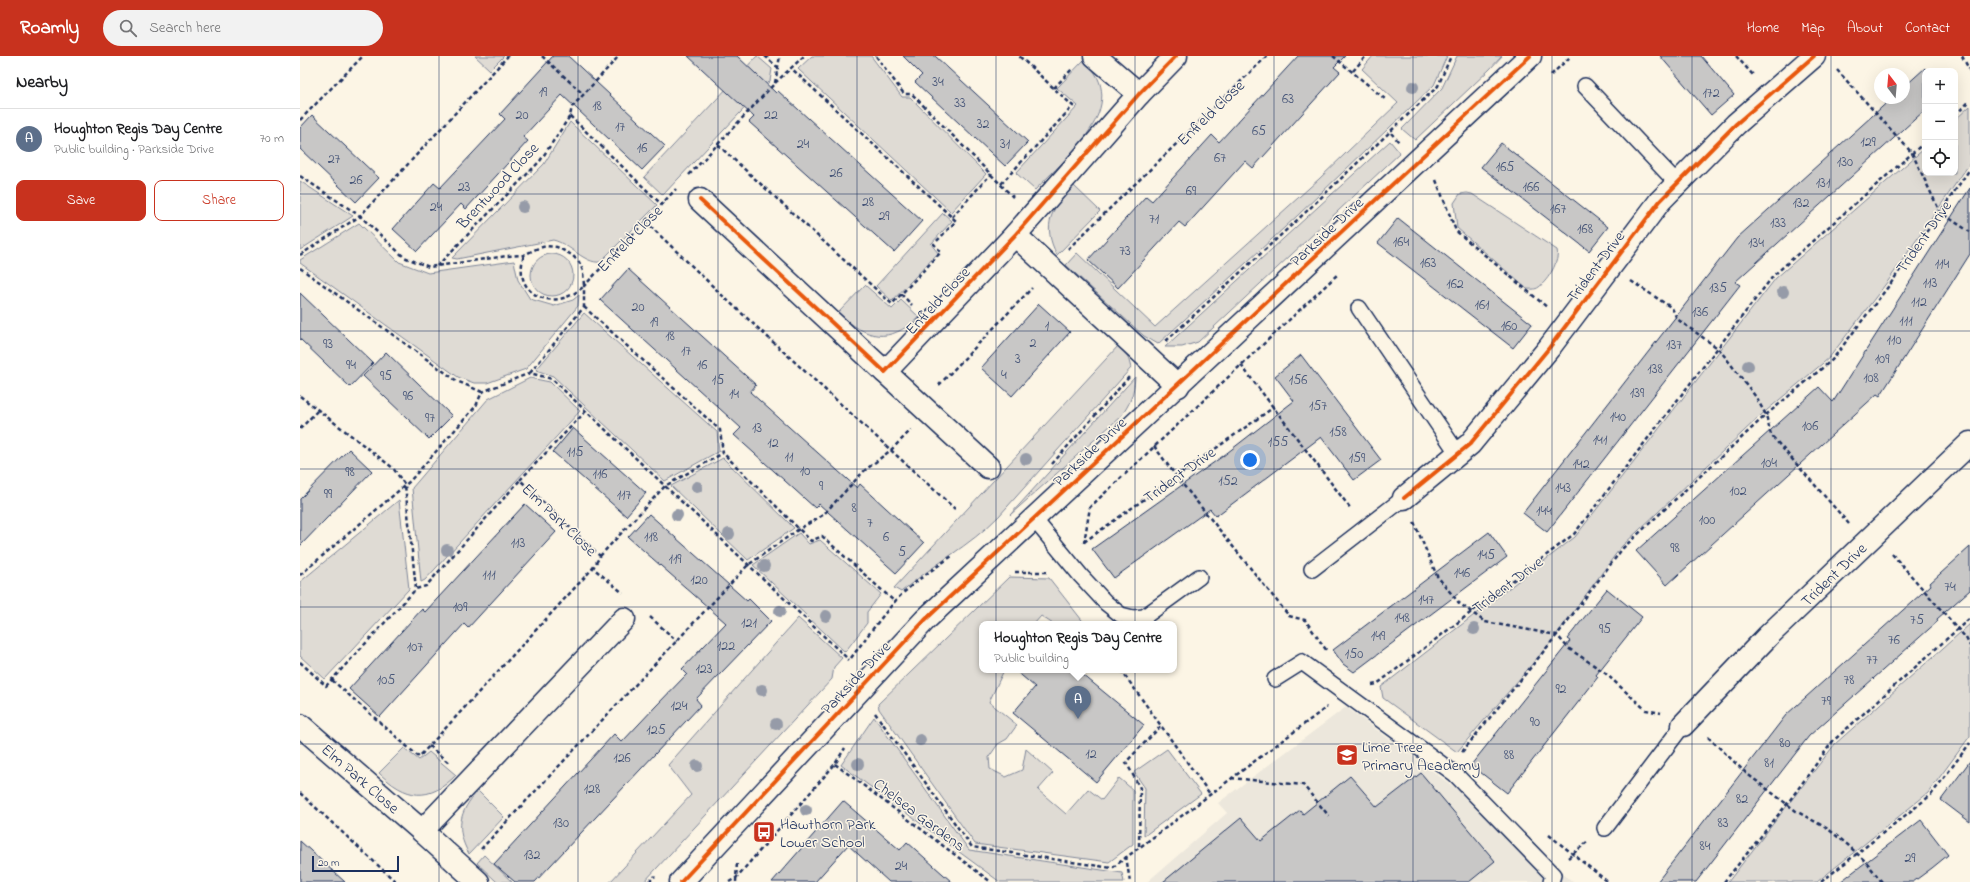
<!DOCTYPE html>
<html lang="en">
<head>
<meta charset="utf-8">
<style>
  :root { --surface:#fff; --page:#f2f2f2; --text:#202124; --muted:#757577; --line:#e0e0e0; --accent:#c8321e }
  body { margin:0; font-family:"Indie Flower",sans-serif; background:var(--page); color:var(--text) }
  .controls { position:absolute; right:12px; top:12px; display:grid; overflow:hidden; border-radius:8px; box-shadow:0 4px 16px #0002 }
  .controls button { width:36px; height:36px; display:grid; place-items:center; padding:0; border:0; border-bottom:1px solid var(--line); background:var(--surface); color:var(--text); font:20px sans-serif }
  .compass { position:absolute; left:1574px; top:12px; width:36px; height:36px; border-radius:50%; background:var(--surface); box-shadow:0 4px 16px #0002; rotate:344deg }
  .scale { position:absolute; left:12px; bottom:10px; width:87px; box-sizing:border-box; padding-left:4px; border:2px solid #1b2f5e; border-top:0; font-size:11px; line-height:14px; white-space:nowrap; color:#1b2f5e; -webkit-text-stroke:3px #fcf5e5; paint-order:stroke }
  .you { position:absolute; left:950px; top:404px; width:14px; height:14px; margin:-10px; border:3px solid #fff; border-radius:50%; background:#1a73e8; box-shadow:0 0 0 6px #1a73e833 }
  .badge { display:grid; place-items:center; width:26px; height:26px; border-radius:50%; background:var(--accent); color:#fff; font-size:13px; font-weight:700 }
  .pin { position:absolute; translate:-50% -33px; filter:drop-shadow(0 1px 2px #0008) }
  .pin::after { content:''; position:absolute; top:21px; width:14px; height:12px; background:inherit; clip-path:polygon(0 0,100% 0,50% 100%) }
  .popup { position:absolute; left:679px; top:565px; width:198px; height:52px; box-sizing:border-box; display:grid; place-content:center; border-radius:8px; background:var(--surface); filter:drop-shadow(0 1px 3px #0005); font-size:13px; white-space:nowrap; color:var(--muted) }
  .popup b { font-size:15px; color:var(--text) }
  .popup::after { content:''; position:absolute; left:50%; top:100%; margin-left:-8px; border:8px solid transparent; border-top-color:var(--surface) }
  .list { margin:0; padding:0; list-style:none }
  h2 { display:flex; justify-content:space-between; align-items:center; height:52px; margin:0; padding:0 16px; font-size:17px }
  h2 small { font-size:13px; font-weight:400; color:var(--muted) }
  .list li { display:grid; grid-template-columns:26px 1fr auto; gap:12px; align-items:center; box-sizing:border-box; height:60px; padding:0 16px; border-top:1px solid var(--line) }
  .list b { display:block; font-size:15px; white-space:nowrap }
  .list p { margin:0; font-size:13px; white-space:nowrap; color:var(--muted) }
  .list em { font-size:13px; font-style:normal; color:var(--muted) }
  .actions { display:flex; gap:8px; padding:12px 16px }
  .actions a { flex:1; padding:9px 0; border:1px solid var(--accent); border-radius:8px; text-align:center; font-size:14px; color:var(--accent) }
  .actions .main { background:var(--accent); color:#fff }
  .icon { flex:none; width:22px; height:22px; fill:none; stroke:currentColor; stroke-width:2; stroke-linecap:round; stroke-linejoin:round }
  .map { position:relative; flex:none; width:1670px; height:826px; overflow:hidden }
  header { display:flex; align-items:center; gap:24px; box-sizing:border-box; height:56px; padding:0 20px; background:var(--accent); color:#fff }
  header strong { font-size:19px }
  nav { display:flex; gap:22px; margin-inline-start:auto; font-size:14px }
  .search { width:280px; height:36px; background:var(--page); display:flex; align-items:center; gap:10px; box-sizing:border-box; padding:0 14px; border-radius:22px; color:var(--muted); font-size:15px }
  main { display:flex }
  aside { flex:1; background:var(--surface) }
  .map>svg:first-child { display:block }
  .built { fill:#ece7dc }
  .green { fill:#dfdbd4; stroke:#7d8599 }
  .building { fill:#c8c7c6; stroke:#1b2f5e }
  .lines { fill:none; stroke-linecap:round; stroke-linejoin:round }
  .service-casing { stroke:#1b2f5e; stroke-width:18 }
  .minor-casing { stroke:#1b2f5e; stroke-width:25 }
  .path { stroke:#1b2f5e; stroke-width:2.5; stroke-dasharray:4 3; stroke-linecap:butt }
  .service { stroke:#fcf5e5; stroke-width:15 }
  .minor { stroke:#fcf5e5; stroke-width:22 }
  .cycleway-casing { stroke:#fcf5e5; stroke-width:6 }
  .cycleway { stroke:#e8590c; stroke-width:4 }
  .tree { fill:#969ba8 }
  .grid { fill:none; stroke:#1b2f5e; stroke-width:1; stroke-opacity:0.55 }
  .labels { text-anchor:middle; stroke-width:3; stroke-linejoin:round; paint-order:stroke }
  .number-label { font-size:14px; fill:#465578 }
  .street-label { font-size:16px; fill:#1b2f5e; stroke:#fcf5e5 }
  .poi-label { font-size:16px; fill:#1b2f5e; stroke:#fcf5e5; text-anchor:start }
</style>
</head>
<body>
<header>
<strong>Roamly</strong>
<div class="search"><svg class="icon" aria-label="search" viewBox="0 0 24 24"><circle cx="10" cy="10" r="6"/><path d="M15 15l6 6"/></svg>Search here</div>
<nav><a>Home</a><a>Map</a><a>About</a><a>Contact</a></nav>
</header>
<main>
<aside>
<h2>Nearby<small></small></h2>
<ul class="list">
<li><span class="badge" style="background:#5c6f8a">A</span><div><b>Houghton Regis Day Centre</b><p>Public building · Parkside Drive</p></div><em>70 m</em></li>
</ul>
<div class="actions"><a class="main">Save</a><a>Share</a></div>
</aside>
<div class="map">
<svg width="1670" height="826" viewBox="0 0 1670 826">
  <rect width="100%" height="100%" fill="#fcf5e5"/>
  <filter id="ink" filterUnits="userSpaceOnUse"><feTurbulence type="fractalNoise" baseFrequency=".025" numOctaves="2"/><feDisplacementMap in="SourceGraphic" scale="8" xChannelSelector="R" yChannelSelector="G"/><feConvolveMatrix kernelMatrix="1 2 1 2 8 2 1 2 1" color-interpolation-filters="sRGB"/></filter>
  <g filter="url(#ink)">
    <path class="built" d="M1046,651L1197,763L1273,826H847L927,757L918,747Z"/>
    <g class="green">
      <path d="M175,0H204L190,14Z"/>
      <path d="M457,0L472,13L470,25L363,139L344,121Z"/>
      <path d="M512,0H571L602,41H610L686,118L651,156L498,13Z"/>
      <path d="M1073,0H1147L1134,29L997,160L858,288L844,280L766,209L777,197L855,271L1019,123L1098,47L1062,13Z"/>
      <path d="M1157,0H1202L1190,13L1115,84L1102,73L1142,32Z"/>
      <path d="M784,4C834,50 766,101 735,134L716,117L778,50L757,32Z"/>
      <path d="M1670,50V107L1588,225L1529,302L1460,360L1321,491L1251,586L1157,696L1083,642L1081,631L1275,481L1476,222L1625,92V117H1655V64Z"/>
      <path d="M270,66L357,149L300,206C285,208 270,188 253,184L157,203L152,202L244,108Z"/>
      <path d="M1090,85L1100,97L898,286L882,291H865Z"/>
      <path d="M0,125L53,160L0,194Z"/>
      <path d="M773,129L800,155L757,199C741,168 752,152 773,129Z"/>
      <path d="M1167,137L1172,138L1257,194C1260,205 1248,224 1239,231C1235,234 1231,233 1227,233L1157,172L1154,147L1160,138Z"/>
      <path d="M643,157L652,165L631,188L638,197L592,245L576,230Z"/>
      <path d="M59,167L99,206L128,217L214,205L218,224L230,243L254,250L273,244L279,239L278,250L226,313L187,327H174L158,321L0,207V204Z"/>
      <circle cx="252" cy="219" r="21"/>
      <path d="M565,229L592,253L601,244L619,261C588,289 567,283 538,257Z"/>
      <path d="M284,257L417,376L419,395L365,425L253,320L236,314Z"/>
      <path d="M819,289L828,301L831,312L699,460C670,490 632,509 601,536L594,532Z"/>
      <path d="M835,321C834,338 830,349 820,361L710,459Z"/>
      <path d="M230,322L250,326L280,355L125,524L121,526L112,432L188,343Z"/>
      <path d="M423,402L494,472L448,504L371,430Z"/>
      <path d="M99,444L109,533L25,623L0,600V526Z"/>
      <path d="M499,477L509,488L520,484L581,538L567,556V567L545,596L453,509Z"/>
      <path d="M709,521L749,522L785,568H753L741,560L734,568H682V614H704L689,646L717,669L707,683L698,688L689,701L690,713L706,721L722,714L726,693L753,717L738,734L766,758L788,733L802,744L819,722L833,734V788L809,806L675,788L579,653L578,648Z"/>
      <path d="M498,562L542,602L534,611L532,623L344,826H310L391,739L368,709Z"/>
      <path d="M1670,568V680L1628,737L1517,826H1428L1535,688Z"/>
      <path d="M574,661L669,794L822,817L824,826H700L541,709Z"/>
      <path d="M104,692L119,704L129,696L156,719C129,747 106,743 79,717Z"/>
      <path d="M867,693L901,738L844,780L845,732L834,716Z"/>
      <path d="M178,735L204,761L169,798C155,773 159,755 178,735Z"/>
      <path d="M184,799L212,826H197L177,807Z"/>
    </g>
    <g class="building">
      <path d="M253,0H268L365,90L342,114L262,39L223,81L228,85L166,153L161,148L117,195L93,173L134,127L140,132L205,63L200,58Z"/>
      <path d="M388,0H437L476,37L478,35L622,165L594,196L449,66L454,61Z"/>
      <path d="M603,0H635L728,86L705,110L615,26L622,19Z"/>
      <path d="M998,0H1045L1034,11L1040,16L953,112L945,105L885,171L879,166L818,232L788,204L846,140L852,145L912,79L919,86Z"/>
      <path d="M1360,0H1401L1434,39L1411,59Z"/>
      <path d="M1625,12V54L1435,226L1440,229L1247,476L1223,457L1437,182L1592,42H1604V31Z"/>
      <path d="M12,59L79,122L56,146L0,93V72Z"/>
      <path d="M1201,87L1308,171L1289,195L1181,111Z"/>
      <path d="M1670,132V198L1580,340L1577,338L1367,529L1336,495L1519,331L1533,346Z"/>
      <path d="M1098,162L1232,268L1213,292L1078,187Z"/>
      <path d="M328,213L456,329L450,336L557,432L560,428L624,487L596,517L519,448L515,452L434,379L441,372L300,244Z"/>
      <path d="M0,237L73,307L50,331L0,283Z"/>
      <path d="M739,248L770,276L712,340L681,312Z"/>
      <path d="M86,296L152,360L129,383L63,320Z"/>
      <path d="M1001,299L1081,404L1054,424L1021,381L916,460L910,453L814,522L792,493L923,400L994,345L975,320Z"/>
      <path d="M273,372L346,437L326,460L253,396Z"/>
      <path d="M49,393L72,415L0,490V443Z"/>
      <path d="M225,448L256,476L168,572L164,568L80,661L49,633L122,553L125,556Z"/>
      <path d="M349,458L447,545L449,543L471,565L396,643L401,649L235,826H215L194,808L314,678L322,686L356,650L387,618L382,613L426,567L328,481Z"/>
      <path d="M1189,476L1207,501L1054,616L1043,608L1033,594Z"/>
      <path d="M1670,491V534L1637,563L1638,565L1509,680L1396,826H1357L1486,659L1631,529L1630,527Z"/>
      <path d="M1307,533L1342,561L1296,619L1298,621L1207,737L1171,709L1270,585L1267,583Z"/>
      <path d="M715,614H777L844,669L796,726L713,657L735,631Z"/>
      <path d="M1670,705V766L1641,744Z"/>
      <path d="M1121,717L1195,805L1169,826H863L941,762L961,785L1000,754L1003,758L1050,720L1077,751Z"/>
      <path d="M543,745L600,794L607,786L652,826H589L548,789L515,826H472Z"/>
      <path d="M1621,764L1648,799L1632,812L1613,826H1540Z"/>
      <path d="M0,785L45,826H0Z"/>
    </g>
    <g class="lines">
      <g class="service-casing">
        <g id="service">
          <path d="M1285,30L1377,127"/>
          <path d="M1059,252L1158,398"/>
          <path d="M734,463L781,520L806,547L821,559L833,562L844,561L899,521"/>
          <path d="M1012,513L1104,442"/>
          <path d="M975,623L1002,606L1155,718L1253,819L1251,826"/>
          <path d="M1305,772L1383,669"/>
        </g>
      </g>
      <g class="minor-casing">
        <g id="minor">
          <path d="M795,0L839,38"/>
          <path d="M400,144L585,316L715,179L839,38L876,0"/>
          <path d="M715,179L878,330"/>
          <path d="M585,316L688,411"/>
          <path d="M1104,442L1170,388L1249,292L1360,145L1436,68L1514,0"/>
          <path d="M0,669L122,775L178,826"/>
          <path d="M1383,669L1468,580L1670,387"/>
          <path d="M122,775L324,563"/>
          <path d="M381,826L625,564L1230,0"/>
        </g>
      </g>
      <g class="path">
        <path d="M242,0L283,38"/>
        <path d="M465,0L477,11"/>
        <path d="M576,0L604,38H612L713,141"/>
        <path d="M1033,0L1085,43"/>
        <path d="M1436,0L1453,19"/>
        <path d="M1662,0L1670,15"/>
        <path d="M1537,14L1612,97L1640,156L1670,176"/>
        <path d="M1053,15L1066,0"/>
        <path d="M1251,19L1271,0"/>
        <path d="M475,27L480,0"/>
        <path d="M754,32L773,12"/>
        <path d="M1655,59L1670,45"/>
        <path d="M270,60L361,148"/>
        <path d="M0,64L63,0"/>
        <path d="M1091,77L1099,86"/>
        <path d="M418,89L592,248L641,196L634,188L656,165L491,12"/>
        <path d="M389,119L475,27L504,0"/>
        <path d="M0,120L60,160L208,0"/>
        <path d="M1136,124L1156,175L1248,252"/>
        <path d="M701,128L773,50L719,0"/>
        <path d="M652,161L691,118"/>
        <path d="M345,165L424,241L655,453"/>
        <path d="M768,193L967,0"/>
        <path d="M0,199L60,160L104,201L129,211L207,200L224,199L236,193L246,190L257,191L272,199L279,206L283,215L284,230C255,258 211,240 224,199"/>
        <path d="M137,210L240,105L270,60L272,51L319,0"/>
        <path d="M0,212L157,325L182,336"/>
        <path d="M1331,225L1372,252L1377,263L1419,293L1456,341L1466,359L1471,379L1549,468"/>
        <path d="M601,238L612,249"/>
        <path d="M284,251L420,374L423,397L511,485L522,480L595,546"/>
        <path d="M866,285L1009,153L1138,30L1151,0"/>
        <path d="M941,309L1051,453"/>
        <path d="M230,317L284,251V230L376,133"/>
        <path d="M639,329L732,232"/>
        <path d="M0,340L93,412L105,429L116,533"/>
        <path d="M0,373L18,354"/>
        <path d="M854,390L876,420L989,560L1005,564L1027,595"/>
        <path d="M752,408L830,320"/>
        <path d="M220,424L286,355"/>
        <path d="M1114,466L1137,520L1159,547L1185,566L1257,579L1268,592L1304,616L1346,654L1361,657"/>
        <path d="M784,486L974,351"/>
        <path d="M784,487L790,451L1038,218"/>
        <path d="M1592,498L1666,582L1670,590"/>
        <path d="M300,500L365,430L423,397"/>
        <path d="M715,516H748"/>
        <path d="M0,519L110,425L176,350L182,336L230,317L252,323L549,604"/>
        <path d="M350,561L377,585"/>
        <path d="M551,602C566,582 581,561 598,542C614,526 633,513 652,500"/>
        <path d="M0,606L26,630L116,533L126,530L220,424L300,500L293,512L323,537"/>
        <path d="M821,614L910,738"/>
        <path d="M32,624L119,701L293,512"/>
        <path d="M1072,629L1077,628L1274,478L1474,219L1625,86"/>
        <path d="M575,657L672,791L812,812L1027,651"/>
        <path d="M1408,681L1446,717L1496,755L1528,773L1548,789L1567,807L1582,826"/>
        <path d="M129,690L150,708"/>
        <path d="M1162,696L1257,579L1323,492L1466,359L1532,304L1591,227L1670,113"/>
        <path d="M535,708L691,826"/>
        <path d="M931,722L1003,729L1029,760"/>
        <path d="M0,737L96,826"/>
        <path d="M1249,779L1308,826"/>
        <path d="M839,790L840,732L826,706L861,670"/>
        <path d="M181,793L448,509L499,473L523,459L564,415L591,394L611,374"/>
        <path d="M826,800L830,826"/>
        <path d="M1268,802L1287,786"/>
        <path d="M349,826L355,820"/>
        <path d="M429,826L436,822L535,708L545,692"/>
        <path d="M436,826L437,805"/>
        <path d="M1424,826L1487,748L1533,685L1670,562"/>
        <path d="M1521,826L1631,739L1670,687"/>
      </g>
      <use href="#service" class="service"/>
      <use href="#minor" class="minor"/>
      <g class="cycleway-casing">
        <g id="cycleway">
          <path d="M400,144L585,316L715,179L839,38L876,0"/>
          <path d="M1104,442L1170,388L1249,292L1360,145L1436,68L1514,0"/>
          <path d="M381,826L625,564L1230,0"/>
        </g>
      </g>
      <use href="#cycleway" class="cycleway"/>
    </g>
    <g class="tree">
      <circle cx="1113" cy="31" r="6"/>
      <circle cx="223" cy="151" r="6"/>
      <circle cx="1483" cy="236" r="6"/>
      <circle cx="1448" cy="310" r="6"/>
      <circle cx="726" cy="403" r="6"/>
      <circle cx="397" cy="431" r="6"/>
      <circle cx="377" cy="459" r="6"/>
      <circle cx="429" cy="478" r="6"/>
      <circle cx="147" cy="494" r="6"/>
      <circle cx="464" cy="510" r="6"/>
      <circle cx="480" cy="555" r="6"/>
      <circle cx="526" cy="560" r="6"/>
      <circle cx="1174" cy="573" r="6"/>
      <circle cx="462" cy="634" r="6"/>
      <circle cx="476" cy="668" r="6"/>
      <circle cx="620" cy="684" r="6"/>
      <circle cx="558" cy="708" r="6"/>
      <circle cx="397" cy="710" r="6"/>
      <circle cx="506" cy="754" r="6"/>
    </g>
  </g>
  <path class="grid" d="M139,0V826M278,0V826M418,0V826M557,0V826M696,0V826M835,0V826M974,0V826M1113,0V826M1252,0V826M1392,0V826M1531,0V826M0,138H1670M0,275H1670M0,413H1670M0,551H1670M0,688H1670"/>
  <defs>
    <g id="school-square" transform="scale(1.15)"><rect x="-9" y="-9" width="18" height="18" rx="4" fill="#c8321e" stroke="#fcf5e5"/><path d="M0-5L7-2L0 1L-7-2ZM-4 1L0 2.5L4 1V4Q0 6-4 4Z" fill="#fff"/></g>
    <g id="bus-square" transform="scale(1.15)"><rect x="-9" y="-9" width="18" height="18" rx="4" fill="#c8321e" stroke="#fcf5e5"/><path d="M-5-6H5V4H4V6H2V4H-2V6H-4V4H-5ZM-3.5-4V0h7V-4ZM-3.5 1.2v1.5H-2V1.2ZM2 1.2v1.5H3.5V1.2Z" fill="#fff"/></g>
  </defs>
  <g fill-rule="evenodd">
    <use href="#school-square" x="1047" y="699"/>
    <use href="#bus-square" x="464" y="776"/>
  </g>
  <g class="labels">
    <g class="number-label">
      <text x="638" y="30">34</text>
      <text x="243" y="40">19</text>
      <text x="1411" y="41">172</text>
      <text x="988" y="47">63</text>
      <text x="660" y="51">33</text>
      <text x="297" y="54">18</text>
      <text x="222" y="63">20</text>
      <text x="471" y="63">22</text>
      <text x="683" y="72">32</text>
      <text x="320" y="75">17</text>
      <text x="959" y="79">65</text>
      <text x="1568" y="90">129</text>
      <text x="503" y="92">24</text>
      <text x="705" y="92">31</text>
      <text x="342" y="96">16</text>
      <text x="920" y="106">67</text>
      <text x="34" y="107">27</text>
      <text x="1545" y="110">130</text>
      <text x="1205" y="115">165</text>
      <text x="536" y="121">26</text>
      <text x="56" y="128">26</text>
      <text x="1523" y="131">131</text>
      <text x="164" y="135">23</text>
      <text x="1231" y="135">166</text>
      <text x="891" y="139">69</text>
      <text x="568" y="150">28</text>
      <text x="1501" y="151">132</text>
      <text x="136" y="155">24</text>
      <text x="1258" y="157">167</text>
      <text x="584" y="164">29</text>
      <text x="854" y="167">71</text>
      <text x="1478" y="171">133</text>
      <text x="1285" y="177">168</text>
      <text x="1101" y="190">164</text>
      <text x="1456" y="191">134</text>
      <text x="825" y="199">73</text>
      <text x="1128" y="211">163</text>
      <text x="1642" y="212">114</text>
      <text x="1630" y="231">113</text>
      <text x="1155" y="232">162</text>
      <text x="1418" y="236">135</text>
      <text x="1619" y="250">112</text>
      <text x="1182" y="253">161</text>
      <text x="338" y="255">20</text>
      <text x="1400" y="260">136</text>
      <text x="1606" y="269">111</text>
      <text x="354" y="270">19</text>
      <text x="747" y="274">1</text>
      <text x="1209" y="274">160</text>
      <text x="370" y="284">18</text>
      <text x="1594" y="288">110</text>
      <text x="733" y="291">2</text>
      <text x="28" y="292">93</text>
      <text x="1374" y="293">137</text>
      <text x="386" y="299">17</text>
      <text x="718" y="307">3</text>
      <text x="1582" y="307">109</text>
      <text x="51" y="313">94</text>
      <text x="402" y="313">16</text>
      <text x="1355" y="317">138</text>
      <text x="704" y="323">4</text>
      <text x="86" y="324">95</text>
      <text x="1571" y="326">108</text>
      <text x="418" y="328">15</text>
      <text x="998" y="328">156</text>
      <text x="1337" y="341">139</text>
      <text x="434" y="342">14</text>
      <text x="108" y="344">96</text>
      <text x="1018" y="354">157</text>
      <text x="1318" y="365">140</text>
      <text x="130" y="366">97</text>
      <text x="1510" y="374">106</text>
      <text x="457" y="376">13</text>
      <text x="1038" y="380">158</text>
      <text x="1300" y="388">141</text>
      <text x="978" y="390">155</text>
      <text x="473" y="391">12</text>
      <text x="275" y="400">115</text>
      <text x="489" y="405">11</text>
      <text x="1057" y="406">159</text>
      <text x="1469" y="411">104</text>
      <text x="1281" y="412">142</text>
      <text x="505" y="419">10</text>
      <text x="50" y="420">98</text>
      <text x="300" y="422">116</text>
      <text x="928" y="429">152</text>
      <text x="521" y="434">9</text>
      <text x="1263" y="436">143</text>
      <text x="1438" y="439">102</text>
      <text x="28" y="442">99</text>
      <text x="324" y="443">117</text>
      <text x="554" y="456">8</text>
      <text x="1244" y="459">144</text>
      <text x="1407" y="468">100</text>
      <text x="570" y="471">7</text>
      <text x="351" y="485">118</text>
      <text x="586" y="485">6</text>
      <text x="218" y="491">113</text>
      <text x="1375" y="496">98</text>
      <text x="602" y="500">5</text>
      <text x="1186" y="503">145</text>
      <text x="375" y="507">119</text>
      <text x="1162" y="521">146</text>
      <text x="189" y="523">111</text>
      <text x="399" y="528">120</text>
      <text x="1650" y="535">74</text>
      <text x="1126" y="548">147</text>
      <text x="160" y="555">109</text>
      <text x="1102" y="566">148</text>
      <text x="1617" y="568">75</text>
      <text x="449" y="571">121</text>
      <text x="1305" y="577">95</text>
      <text x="1078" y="584">149</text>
      <text x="1594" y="588">76</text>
      <text x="426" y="594">122</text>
      <text x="115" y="595">107</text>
      <text x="1054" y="602">150</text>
      <text x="1572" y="608">77</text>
      <text x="404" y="617">123</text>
      <text x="86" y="628">105</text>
      <text x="1549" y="628">78</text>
      <text x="1261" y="637">92</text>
      <text x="1526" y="649">79</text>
      <text x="379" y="654">124</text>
      <text x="1235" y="670">90</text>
      <text x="356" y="678">125</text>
      <text x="1485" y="691">80</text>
      <text x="791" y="702">12</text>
      <text x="1209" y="703">88</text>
      <text x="322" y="706">126</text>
      <text x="1469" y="711">81</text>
      <text x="292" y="737">128</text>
      <text x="1442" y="747">82</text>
      <text x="261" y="771">130</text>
      <text x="1423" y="771">83</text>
      <text x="1405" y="794">84</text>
      <text x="232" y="803">132</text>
      <text x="1610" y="806">29</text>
      <text x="601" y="814">24</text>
    </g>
    <g class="street-label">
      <text transform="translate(910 56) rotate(-44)" y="6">Enfield Close</text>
      <text transform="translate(197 129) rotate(-47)" y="6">Brentwood Close</text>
      <text transform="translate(1026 175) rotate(-43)" y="6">Parkside Drive</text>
      <text transform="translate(1623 180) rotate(-55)" y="6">Trident Drive</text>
      <text transform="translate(329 182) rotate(-46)" y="6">Enfield Close</text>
      <text transform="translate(1295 210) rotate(-53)" y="6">Trident Drive</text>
      <text transform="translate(637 244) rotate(-47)" y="6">Enfield Close</text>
      <text transform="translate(789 395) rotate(-43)" y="6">Parkside Drive</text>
      <text transform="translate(879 418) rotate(-36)" y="6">Trident Drive</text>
      <text transform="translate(260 463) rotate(44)" y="6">Elm Park Close</text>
      <text transform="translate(1533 518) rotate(-44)" y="6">Trident Drive</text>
      <text transform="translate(1207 528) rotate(-37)" y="6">Trident Drive</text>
      <text transform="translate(555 621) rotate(-47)" y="6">Parkside Drive</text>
      <text transform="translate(61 722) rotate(41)" y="6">Elm Park Close</text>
      <text transform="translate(620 758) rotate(37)" y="6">Chelsea Gardens</text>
    </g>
    <g class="poi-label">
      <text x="1062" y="696">Lime Tree<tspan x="1062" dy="18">Primary Academy</tspan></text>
      <text x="480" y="773">Hawthorn Park<tspan x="480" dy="18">Lower School</tspan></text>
    </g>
  </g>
</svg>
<div class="controls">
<button>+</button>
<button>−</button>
<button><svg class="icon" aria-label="locate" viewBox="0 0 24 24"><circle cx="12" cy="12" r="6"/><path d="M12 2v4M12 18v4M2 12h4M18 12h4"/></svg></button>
</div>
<svg class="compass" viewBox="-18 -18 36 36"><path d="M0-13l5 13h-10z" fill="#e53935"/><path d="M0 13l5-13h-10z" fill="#757577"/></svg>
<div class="scale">20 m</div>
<div class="you"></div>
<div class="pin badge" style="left:778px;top:663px;background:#5c6f8a">A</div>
<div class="popup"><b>Houghton Regis Day Centre</b>Public building</div>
</div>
</main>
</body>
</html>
